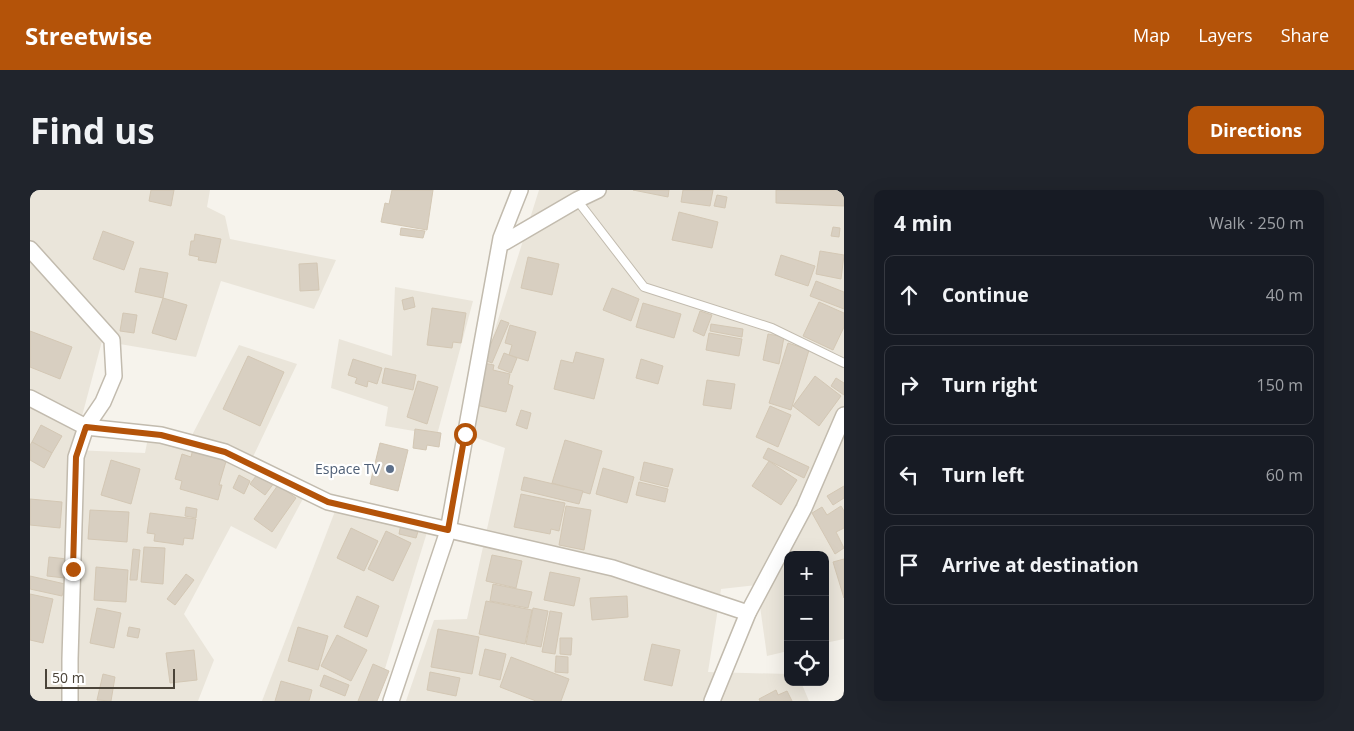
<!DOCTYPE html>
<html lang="en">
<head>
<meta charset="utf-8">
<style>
  :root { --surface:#171b24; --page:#20242c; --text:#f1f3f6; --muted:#9ea1a6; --line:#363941; --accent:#b45309 }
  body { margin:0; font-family:"Open Sans",sans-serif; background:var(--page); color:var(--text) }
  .controls { position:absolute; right:15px; bottom:15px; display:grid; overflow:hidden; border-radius:10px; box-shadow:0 5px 20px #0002 }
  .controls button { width:45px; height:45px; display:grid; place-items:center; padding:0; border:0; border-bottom:1px solid var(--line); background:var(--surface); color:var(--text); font:25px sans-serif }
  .scale { position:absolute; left:15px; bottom:12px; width:130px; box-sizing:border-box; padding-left:5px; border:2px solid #4b4439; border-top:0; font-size:14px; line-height:18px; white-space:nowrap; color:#4b4439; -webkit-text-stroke:4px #fff; paint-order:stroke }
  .stop { position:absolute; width:15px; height:15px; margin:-11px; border:4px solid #b45309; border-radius:50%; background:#fff }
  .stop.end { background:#b45309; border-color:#fff; box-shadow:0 1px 5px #0008 }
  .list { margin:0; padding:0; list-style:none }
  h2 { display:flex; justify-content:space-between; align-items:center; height:65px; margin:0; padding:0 20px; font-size:21px }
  h2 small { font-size:16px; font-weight:400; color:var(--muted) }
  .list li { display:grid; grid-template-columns:32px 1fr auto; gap:15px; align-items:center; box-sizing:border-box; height:80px; margin:0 10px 10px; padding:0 10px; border:1px solid var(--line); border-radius:10px }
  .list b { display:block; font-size:19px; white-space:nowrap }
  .list em { font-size:16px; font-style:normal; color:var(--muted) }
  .icon { flex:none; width:28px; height:28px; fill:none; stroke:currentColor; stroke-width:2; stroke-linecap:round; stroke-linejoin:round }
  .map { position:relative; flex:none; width:814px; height:511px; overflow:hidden; border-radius:10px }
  header { display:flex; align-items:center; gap:30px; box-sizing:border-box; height:70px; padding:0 25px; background:var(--accent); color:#fff }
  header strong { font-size:24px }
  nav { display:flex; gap:28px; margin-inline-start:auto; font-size:18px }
  .intro { display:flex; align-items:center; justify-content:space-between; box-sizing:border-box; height:120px; padding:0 30px }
  h1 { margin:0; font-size:35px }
  .button { padding:12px 22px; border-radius:10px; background:var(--accent); color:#fff; font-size:18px; font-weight:700 }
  main { display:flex; gap:30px; padding:0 30px }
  aside { flex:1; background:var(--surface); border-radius:10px; box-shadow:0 5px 20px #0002 }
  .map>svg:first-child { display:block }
  .residential { fill:#eae5da }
  .building { fill:#d8cfc1; stroke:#d3c7b4 }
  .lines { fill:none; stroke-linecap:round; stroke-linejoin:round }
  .service-casing { stroke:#c2bbae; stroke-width:10 }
  .minor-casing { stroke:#c2bbae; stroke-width:18 }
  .service { stroke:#fff; stroke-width:8 }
  .minor { stroke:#fff; stroke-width:15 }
  .route { stroke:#b45309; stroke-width:6 }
  .service-dot { fill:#5c6f8a; stroke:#fff; stroke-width:2 }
  .labels { text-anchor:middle; stroke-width:4.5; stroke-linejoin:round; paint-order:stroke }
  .service-label { font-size:14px; fill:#4e5e75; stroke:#fff; text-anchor:end }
</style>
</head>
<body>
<header>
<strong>Streetwise</strong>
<nav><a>Map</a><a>Layers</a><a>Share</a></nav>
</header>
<div class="intro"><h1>Find us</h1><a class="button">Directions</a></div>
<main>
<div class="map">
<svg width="814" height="511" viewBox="0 0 814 511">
  <rect width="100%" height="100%" fill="#f6f3ec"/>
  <g class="residential">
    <path d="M0,0H180L177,17L195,26L200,49L306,70L284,119L191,91L166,167L72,151L43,260L115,263L119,243L160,249L209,155L267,174L222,269L275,305L246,359L201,336L154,424L184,470L168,511H0Z"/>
    <path d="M509,0H814V449L795,453V365H758V461L737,466L727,395L691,399L678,482L758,484V492H771L779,511H376L404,430L437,429L475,258L444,247L454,174Z"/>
    <path d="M365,97L443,111L407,245L355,236L358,217L301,198L309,149L362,166Z"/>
    <path d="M307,316L398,339L345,511H232Z"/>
  </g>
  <g class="building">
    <path d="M121,0H144L141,16L119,11Z"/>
    <path d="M362,0H403L397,40L351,32L355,13L359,14Z"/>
    <path d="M603,0H639L638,7Z"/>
    <path d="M653,0H683L680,16L651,12Z"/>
    <path d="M746,0H814V16L746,13Z"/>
    <path d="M687,5L697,7L695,18L684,16Z"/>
    <path d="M649,22L688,32L682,58L642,50Z"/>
    <path d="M803,37L810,38L809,47L801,46Z"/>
    <path d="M371,38L395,41L393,48L370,45Z"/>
    <path d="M73,41L104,52L94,80L63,69Z"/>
    <path d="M165,44L191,49L186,73L168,70L169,67L159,65L161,51H164Z"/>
    <path d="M790,61L814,65L811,89L786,84Z"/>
    <path d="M751,65L785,76L778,96L745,85Z"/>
    <path d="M498,67L529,74L522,105L491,98Z"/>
    <path d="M287,73L289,100L270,101L269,74Z"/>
    <path d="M110,78L138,83L133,108L105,102Z"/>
    <path d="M786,91L814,102V119L780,106Z"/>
    <path d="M582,98L609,109L601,131L573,120Z"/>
    <path d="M383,107L385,117L374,120L372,110Z"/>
    <path d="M133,108L157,115L146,150L122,143Z"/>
    <path d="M789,112L814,123V137L803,160L773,146Z"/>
    <path d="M613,113L651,124L644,148L606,137Z"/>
    <path d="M402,118L436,123L431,153L423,152L422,158L397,155Z"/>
    <path d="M670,121L682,125L674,146L663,141Z"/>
    <path d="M93,123L107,125L104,143L90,141Z"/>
    <path d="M471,130L479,133L462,173L454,170Z"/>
    <path d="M681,134L713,139L712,147L680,141Z"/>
    <path d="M480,135L506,142L498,171L479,165L482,155L475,153Z"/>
    <path d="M0,141L42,157L30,189L0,177Z"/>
    <path d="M679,143L712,149L709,166L676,160Z"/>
    <path d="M738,144L754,147L749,174L733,170Z"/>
    <path d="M758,153L779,160L761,220L739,213Z"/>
    <path d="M546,162L574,169L564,209L524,199L531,170L543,173Z"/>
    <path d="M474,163L487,168L481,183L468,178Z"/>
    <path d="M218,166L254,182L230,236L193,219Z"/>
    <path d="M323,169L352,178L347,194L338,191L337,197L325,193L327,188L318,185Z"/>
    <path d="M611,169L633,176L628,194L606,188Z"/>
    <path d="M453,173L464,175L463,180L480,184L478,194L483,196L476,222L446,215L455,181L451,180Z"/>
    <path d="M355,178L386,185L383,200L352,193Z"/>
    <path d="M785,186L811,206L789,236L763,216Z"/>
    <path d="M806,188L814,193V205L801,196Z"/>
    <path d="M677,190L705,194L701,219L673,215Z"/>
    <path d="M388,191L408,197L397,234L377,227Z"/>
    <path d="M740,216L761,225L748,257L726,247Z"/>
    <path d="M491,220L501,223L497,239L486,235Z"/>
    <path d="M11,235L32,246L22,263L2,252Z"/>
    <path d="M385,239L411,243L409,257L397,255L396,260L383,258Z"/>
    <path d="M535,250L572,261L560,304L522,293Z"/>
    <path d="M2,252L22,263L14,278L0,270V255Z"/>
    <path d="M350,253L378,260L368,301L340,294Z"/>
    <path d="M738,258L779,277L774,288L733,268Z"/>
    <path d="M163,259L197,268L189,295H192L188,310L150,299L152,291L145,289L152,264L161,267Z"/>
    <path d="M81,270L110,279L101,314L71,305Z"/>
    <path d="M739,271L767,290L751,315L722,296Z"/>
    <path d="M614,272L643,279L638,297L610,290Z"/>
    <path d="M573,278L604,287L597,313L566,304Z"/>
    <path d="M229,282L244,293L235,305L220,294Z"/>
    <path d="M209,285L220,291L214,304L203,298Z"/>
    <path d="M494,287L553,301L549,314L491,300Z"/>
    <path d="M609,292L638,299L635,312L606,305Z"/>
    <path d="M248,295L266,308L242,342L224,329Z"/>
    <path d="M814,296V308L803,315L797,306Z"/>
    <path d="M491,304L535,313L529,341L521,339L520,344L484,337Z"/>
    <path d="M0,309L32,312L30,338L0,335Z"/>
    <path d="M536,316L561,320L554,360L529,355Z"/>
    <path d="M811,316L814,321V338L806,342L814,358L805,364L782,323L792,317L797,325Z"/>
    <path d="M156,317L167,319L166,328L155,326Z"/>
    <path d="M60,320L99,322L97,352L58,349Z"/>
    <path d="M120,323L166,329L163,349L154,348L153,355L124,351L125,344L117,343Z"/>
    <path d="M371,334L389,338L386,348L369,344Z"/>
    <path d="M321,338L348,351L334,381L307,368Z"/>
    <path d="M356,341L381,353L363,391L338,379Z"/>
    <path d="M114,357L135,358L133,394L111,392Z"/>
    <path d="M103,359L110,360L107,390H100Z"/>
    <path d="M462,365L492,371L486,398L456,391Z"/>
    <path d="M19,367L37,369L35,388L17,386Z"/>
    <path d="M814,369V408L803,372Z"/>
    <path d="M66,377L98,380L96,412L64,410Z"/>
    <path d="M520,382L550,388L544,416L514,410Z"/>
    <path d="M156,384L164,390L145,415L137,409Z"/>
    <path d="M0,386L35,394L32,406L0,399Z"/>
    <path d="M463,394L502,402L498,418L460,411Z"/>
    <path d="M0,404L23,409L13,453L0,450Z"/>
    <path d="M327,406L349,416L337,447L314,437Z"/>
    <path d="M597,406L598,427L562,430L560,408Z"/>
    <path d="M456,411L502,420L495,454L449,444Z"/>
    <path d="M67,418L91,423L84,458L60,453Z"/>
    <path d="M503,418L518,421L511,457L496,454Z"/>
    <path d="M520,421L532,423L525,464L512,462Z"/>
    <path d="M99,437L110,439L108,448L97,446Z"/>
    <path d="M268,437L298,446L288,480L258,471Z"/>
    <path d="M408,439L449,447L442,484L401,477Z"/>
    <path d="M307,445L337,460L321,491L291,476Z"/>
    <path d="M530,448H542L541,465L530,464Z"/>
    <path d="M622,454L650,460L642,496L614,490Z"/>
    <path d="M455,459L476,464L470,490L449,485Z"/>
    <path d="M164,460L167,490L140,493L136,463Z"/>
    <path d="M526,466L538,467V483L525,482Z"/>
    <path d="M481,467L539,489L531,511H506L470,497Z"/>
    <path d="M343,474L359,481L347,511H328Z"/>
    <path d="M400,482L430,488L426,506L397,500Z"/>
    <path d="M73,484L85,487L81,511L67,510Z"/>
    <path d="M294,485L319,495L315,506L290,496Z"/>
    <path d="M251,491L282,500L279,511H245Z"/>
    <path d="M746,500L748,505L757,501L762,511H730L729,509Z"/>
  </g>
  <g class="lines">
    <g class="service-casing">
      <path id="service" d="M547,10L614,97L742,138L814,173"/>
    </g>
    <g class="minor-casing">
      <g id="minor">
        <path d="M471,53L475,52L547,10L568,0"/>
        <path d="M0,59L82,150L84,186L73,212L56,237L46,267L40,469V511"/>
        <path d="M0,208L56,237L131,245L195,262L298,312L583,378L718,423"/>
        <path d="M361,511L418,341L471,48L490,0"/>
        <path d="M682,511L718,423L774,318L814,225"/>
      </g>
    </g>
    <use href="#service" class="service"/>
    <use href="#minor" class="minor"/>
  </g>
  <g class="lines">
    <path class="route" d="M43,379L46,267L56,237L131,245L195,262L298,312L418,340L435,244"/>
  </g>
  <circle class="service-dot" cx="360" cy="279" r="5"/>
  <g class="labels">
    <g class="service-label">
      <text x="350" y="284">Espace TV</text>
    </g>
  </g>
</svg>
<div class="controls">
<button>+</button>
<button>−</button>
<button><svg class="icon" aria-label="locate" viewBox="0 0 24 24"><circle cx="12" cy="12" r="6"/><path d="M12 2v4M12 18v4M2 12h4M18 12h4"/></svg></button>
</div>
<div class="scale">50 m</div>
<div class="stop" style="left:435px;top:244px"></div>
<div class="stop end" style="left:43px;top:379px"></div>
</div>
<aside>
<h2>4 min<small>Walk · 250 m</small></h2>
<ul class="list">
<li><svg class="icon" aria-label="ahead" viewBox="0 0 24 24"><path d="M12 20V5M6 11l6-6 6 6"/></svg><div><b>Continue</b></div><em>40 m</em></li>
<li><svg class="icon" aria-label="right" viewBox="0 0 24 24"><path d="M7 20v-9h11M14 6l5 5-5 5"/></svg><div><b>Turn right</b></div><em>150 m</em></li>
<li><svg class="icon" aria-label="left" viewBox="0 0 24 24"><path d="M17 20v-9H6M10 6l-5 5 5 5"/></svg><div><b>Turn left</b></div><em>60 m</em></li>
<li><svg class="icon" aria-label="arrive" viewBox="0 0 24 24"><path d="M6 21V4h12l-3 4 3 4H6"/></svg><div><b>Arrive at destination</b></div></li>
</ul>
</aside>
</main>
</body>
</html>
